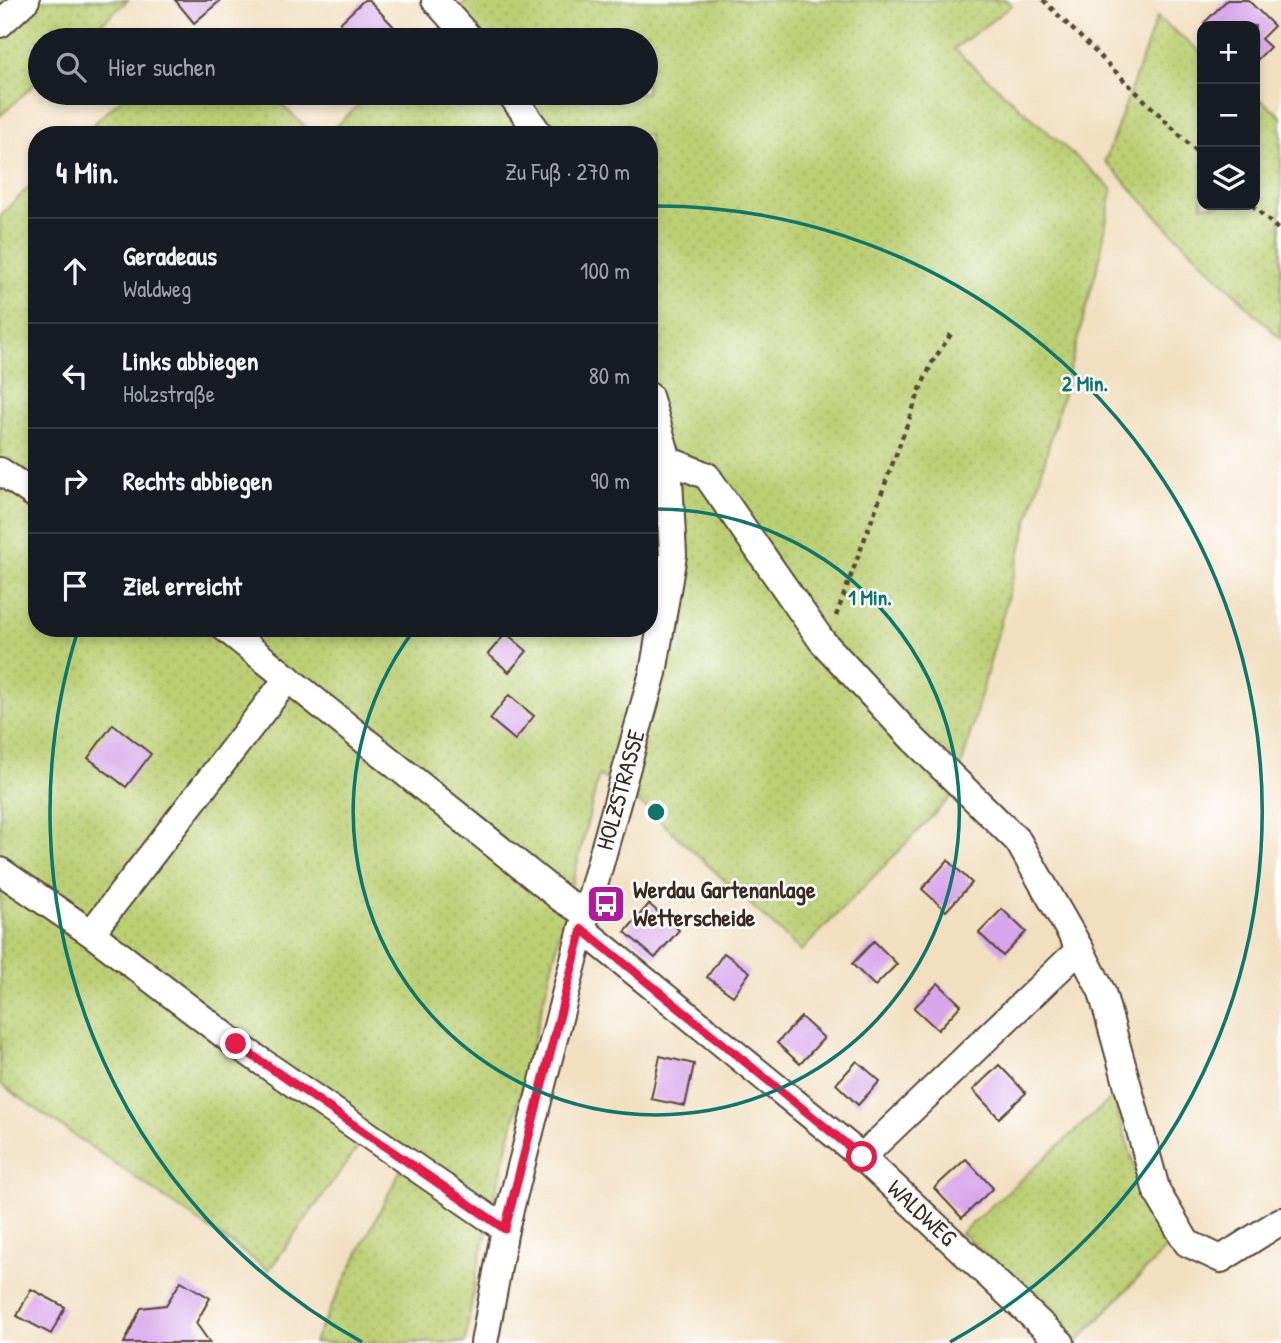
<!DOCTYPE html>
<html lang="de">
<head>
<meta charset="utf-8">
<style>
  :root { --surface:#171b24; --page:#20242c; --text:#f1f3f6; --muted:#9ea1a6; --line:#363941 }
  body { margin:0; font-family:"Patrick Hand",sans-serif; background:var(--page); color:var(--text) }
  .controls { position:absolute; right:21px; top:21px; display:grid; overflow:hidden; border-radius:14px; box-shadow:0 4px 10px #0003 }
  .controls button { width:63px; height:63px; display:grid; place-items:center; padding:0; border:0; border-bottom:2px solid var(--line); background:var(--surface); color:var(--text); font:35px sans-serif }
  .stop { position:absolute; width:21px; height:21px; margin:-16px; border:5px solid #e11d48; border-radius:50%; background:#fff }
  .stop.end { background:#e11d48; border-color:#fff; box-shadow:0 2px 7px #0008 }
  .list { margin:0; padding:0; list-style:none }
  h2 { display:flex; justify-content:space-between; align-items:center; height:91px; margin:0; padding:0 28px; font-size:30px }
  h2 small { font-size:23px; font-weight:400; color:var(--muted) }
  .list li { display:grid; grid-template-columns:46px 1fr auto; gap:21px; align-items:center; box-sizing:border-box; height:105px; padding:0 28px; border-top:2px solid var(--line) }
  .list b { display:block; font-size:26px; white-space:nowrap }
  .list p { margin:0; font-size:23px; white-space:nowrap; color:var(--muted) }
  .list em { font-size:23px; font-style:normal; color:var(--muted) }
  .icon { flex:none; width:38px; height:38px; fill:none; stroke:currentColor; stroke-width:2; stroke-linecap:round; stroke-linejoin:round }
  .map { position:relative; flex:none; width:1281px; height:1343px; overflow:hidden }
  .search { position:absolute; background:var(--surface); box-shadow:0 4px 10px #0003; left:28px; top:28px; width:630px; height:77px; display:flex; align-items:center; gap:18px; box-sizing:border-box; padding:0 24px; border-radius:38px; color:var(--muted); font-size:26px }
  .panel { position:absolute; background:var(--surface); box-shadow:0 4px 10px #0003; left:28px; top:126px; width:630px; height:511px; border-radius:28px }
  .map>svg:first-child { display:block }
  .garden { fill:url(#garden-dots); stroke:#7b7c48; stroke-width:2 }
  .building { fill:#d7a5ea }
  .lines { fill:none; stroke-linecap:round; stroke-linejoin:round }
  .minor-casing { stroke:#564536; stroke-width:30 }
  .path { stroke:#564536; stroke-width:4.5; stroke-dasharray:5 5; stroke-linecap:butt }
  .minor { stroke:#fff; stroke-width:26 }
  .route { stroke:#e11d48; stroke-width:9 }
  .ring { fill:none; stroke:#0f766e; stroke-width:3.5 }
  .labels { text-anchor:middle; stroke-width:5; stroke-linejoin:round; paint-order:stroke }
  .street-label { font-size:24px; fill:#3b2a1e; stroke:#fff }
  .poi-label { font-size:24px; font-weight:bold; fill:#3b2a1e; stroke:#fff; text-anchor:start }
  .centre { fill:#0f766e; stroke:#fff; stroke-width:3.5 }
  .ring-label { font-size:21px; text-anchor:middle; font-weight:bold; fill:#0f766e; stroke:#fff; stroke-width:5; stroke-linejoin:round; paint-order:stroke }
</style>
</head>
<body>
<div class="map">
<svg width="1281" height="1343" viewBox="0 0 1281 1343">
  <defs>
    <pattern id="garden-dots" width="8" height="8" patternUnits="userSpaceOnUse" patternTransform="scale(1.75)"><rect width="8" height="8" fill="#bbcf73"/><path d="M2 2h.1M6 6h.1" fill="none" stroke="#a2b263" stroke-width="1.8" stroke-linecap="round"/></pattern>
  </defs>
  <rect width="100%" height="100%" fill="#fff"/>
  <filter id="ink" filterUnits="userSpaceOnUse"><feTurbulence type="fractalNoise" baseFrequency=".0143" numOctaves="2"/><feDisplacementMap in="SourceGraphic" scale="14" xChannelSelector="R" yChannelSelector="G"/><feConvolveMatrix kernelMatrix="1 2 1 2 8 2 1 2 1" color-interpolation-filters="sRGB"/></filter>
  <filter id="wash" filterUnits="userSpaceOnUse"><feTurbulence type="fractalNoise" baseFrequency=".00686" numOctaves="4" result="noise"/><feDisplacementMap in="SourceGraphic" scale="28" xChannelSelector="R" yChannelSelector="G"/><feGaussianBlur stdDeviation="1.57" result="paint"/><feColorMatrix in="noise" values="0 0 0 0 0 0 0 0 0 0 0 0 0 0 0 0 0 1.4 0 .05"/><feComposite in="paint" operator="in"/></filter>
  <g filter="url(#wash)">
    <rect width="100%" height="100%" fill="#f1dfc0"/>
    <g class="garden">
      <path d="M0,0H128L83,40H40V79L0,116Z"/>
      <path d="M468,0H1008L1012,5L954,49L1112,189L1100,257L954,794L801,951L644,806L599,775L476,1274L465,1343H313L402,1167L363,1140L269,1270L0,1084V216L37,179V628H649V135H327L371,93H646V40H426Z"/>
      <path d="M1157,17L1202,53V205H1255V95L1281,116V339L1169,229L1105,161Z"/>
      <path d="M128,93H268L315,135H81Z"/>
      <path d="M1113,1097L1143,1193L1174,1240L1078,1341L961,1233Z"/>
    </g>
    <g id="blocks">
      <g class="building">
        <path d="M175,0H221L194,23Z"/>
        <path d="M364,0H369L395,28L382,40H356L340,23Z"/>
        <path d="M1227,0H1248L1274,26L1261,39L1270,47L1255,62V26H1208L1204,23Z"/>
        <path d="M506,633L527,651L509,672L488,654Z"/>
        <path d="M509,695L534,716L515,740L490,719Z"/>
        <path d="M113,724L151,754L126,787L88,758Z"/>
        <path d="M948,860L972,883L946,911L922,889Z"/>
        <path d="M649,904L679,930L655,958L625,932Z"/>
        <path d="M1002,909L1026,932L1003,956L979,933Z"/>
        <path d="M874,941L897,964L875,986L852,964Z"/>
        <path d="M724,953L750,972L733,996L707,977Z"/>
        <path d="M938,983L961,1005L938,1030L914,1008Z"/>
        <path d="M801,1017L824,1038L800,1064L777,1043Z"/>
        <path d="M660,1056L694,1064L685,1106L651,1099Z"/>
        <path d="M857,1061L880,1081L858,1105L836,1084Z"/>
        <path d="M999,1065L1026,1093L999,1118L973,1090Z"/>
        <path d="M966,1159L993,1188L962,1218L934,1188Z"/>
        <path d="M181,1281L210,1298L196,1323L210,1343H124L141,1308L166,1305Z"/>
        <path d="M31,1289L65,1307L51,1334L17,1316Z"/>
      </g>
    </g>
  </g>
  <g filter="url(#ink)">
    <use href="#blocks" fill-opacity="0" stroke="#564536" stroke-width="2"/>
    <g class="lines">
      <g class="minor-casing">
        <g id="minor">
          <path d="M435,0L471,40"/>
          <path d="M0,24L26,0"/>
          <path d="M510,93L540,135"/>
          <path d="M668,460L707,476L822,641L912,738L1018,841L1080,949L1102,992L1157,1192L1187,1243L1221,1259L1281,1221"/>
          <path d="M0,471L37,496"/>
          <path d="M225,628L562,899L586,914"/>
          <path d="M0,871L91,933L236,1044L505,1229"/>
          <path id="s1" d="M582,929L862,1157L1061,1343"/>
          <path d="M91,933L288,678"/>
          <path d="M862,1157L1080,949"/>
          <path id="s2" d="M484,1343L505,1229L582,929L653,673L673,555L668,460L649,396"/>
        </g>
      </g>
      <g class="path">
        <path d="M1043,0L1202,157"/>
        <path d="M1252,205L1281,232"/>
        <path d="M836,616L921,387L933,361L951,334L950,331"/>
      </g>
      <use href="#minor" class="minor"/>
    </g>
  </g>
  <g class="lines" filter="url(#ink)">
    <path class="route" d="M236,1044L505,1229L582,929L862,1157"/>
  </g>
  <g class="ring">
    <path d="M651 509A303 303 0 1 1 414 630"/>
    <path d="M362 1342A606 606 0 0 1 78 630M651 206A606 606 0 0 1 950 1342"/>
  </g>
  <defs>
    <g id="bus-square" transform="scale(2.0125)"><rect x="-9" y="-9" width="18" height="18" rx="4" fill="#b5179e" stroke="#fff"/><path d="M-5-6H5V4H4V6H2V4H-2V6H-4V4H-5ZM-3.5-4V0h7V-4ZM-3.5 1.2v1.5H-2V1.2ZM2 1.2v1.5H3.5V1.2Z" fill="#fff"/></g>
  </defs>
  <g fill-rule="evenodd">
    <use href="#bus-square" x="606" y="904"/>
  </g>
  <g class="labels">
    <g class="street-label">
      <text dy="8" stroke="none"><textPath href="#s2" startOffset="570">HOLZSTRASSE</textPath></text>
      <text dy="8" stroke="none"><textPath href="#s1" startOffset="443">WALDWEG</textPath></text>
    </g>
    <g class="poi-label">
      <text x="633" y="898">Werdau Gartenanlage<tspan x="633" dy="28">Wetterscheide</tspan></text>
    </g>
  </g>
  <circle cx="656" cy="812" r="10" class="centre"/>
  <g class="ring-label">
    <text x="1085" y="391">2 Min.</text>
    <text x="870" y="605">1 Min.</text>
  </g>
</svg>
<div class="controls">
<button>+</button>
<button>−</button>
<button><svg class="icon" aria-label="layers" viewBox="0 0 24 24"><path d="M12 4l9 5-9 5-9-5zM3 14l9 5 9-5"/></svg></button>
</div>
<div class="stop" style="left:862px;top:1157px"></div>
<div class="stop end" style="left:236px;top:1044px"></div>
<div class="search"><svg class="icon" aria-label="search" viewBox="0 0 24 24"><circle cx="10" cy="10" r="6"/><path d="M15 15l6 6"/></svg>Hier suchen</div>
<section class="panel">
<h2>4 Min.<small>Zu Fuß · 270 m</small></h2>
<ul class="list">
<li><svg class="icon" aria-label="ahead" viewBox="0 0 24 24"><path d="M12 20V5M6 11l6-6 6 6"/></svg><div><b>Geradeaus</b><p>Waldweg</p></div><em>100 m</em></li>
<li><svg class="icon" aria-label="left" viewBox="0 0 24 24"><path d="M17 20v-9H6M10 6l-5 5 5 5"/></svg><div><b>Links abbiegen</b><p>Holzstraße</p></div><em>80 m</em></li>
<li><svg class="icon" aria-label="right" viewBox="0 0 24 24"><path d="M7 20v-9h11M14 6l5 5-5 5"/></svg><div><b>Rechts abbiegen</b></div><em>90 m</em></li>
<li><svg class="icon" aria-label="arrive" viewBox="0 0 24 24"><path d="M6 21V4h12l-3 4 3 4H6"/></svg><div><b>Ziel erreicht</b></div></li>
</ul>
</section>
</div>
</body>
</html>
